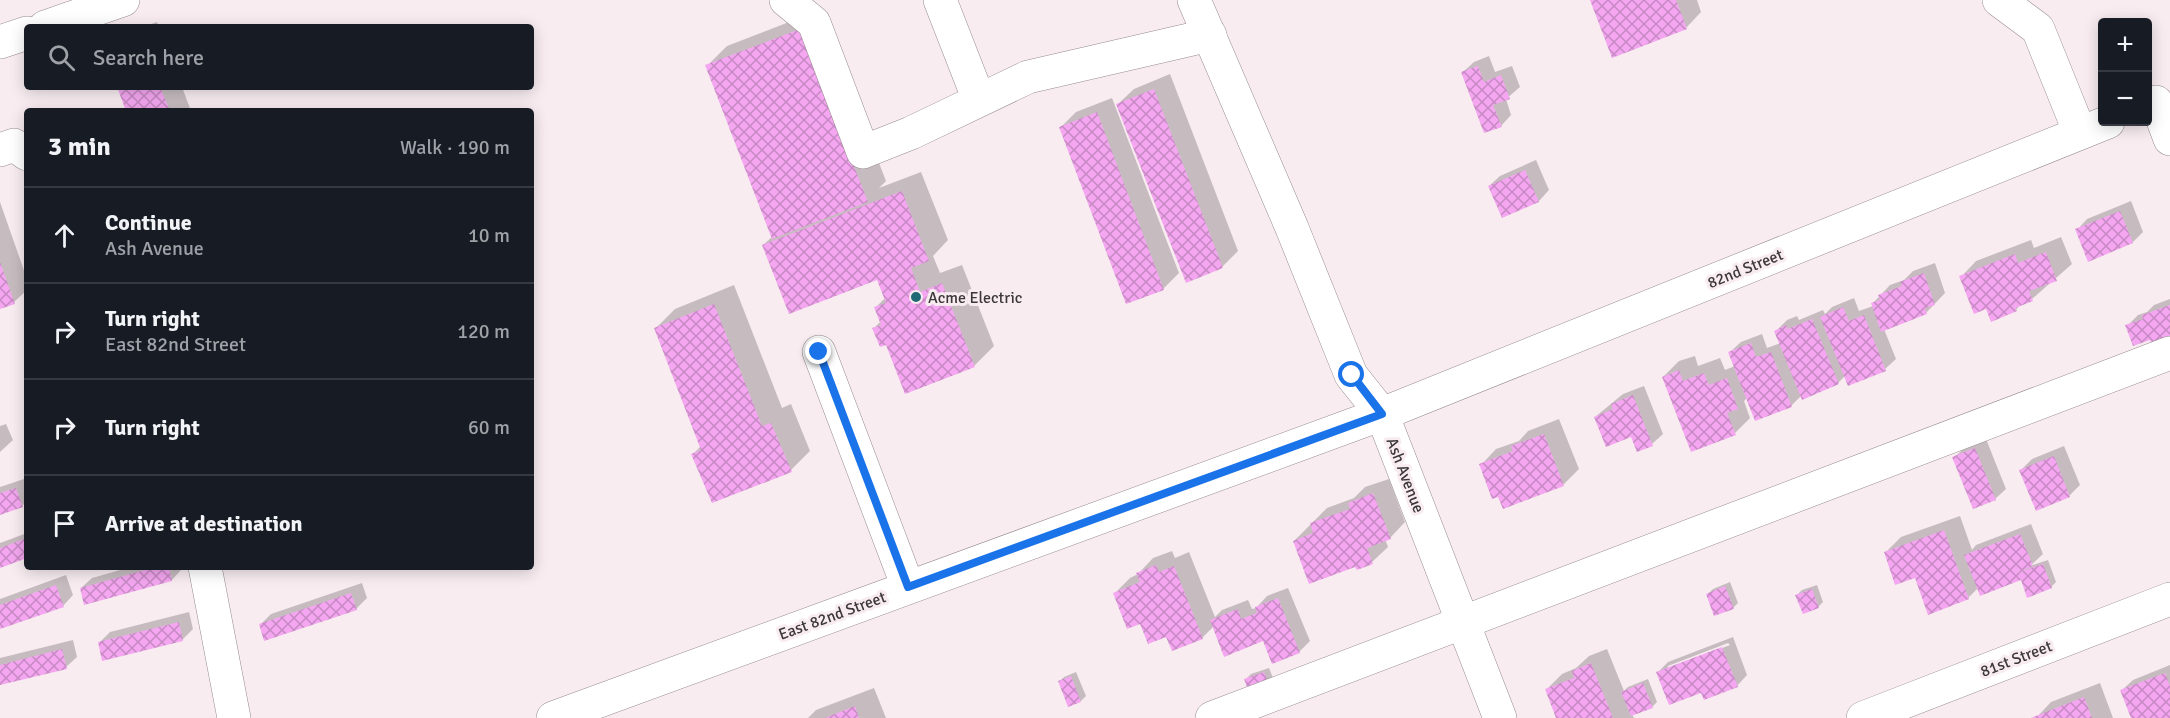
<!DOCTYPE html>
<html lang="en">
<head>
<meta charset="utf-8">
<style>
  :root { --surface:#171b24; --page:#242831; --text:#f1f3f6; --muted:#9ea1a6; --line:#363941 }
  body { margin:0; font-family:Signika,sans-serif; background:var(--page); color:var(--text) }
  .controls { position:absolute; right:18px; top:18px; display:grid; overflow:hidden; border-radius:6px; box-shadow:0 3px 15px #0003 }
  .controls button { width:54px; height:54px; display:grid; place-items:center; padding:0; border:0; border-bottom:2px solid var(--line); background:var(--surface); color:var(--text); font:30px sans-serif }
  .stop { position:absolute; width:18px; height:18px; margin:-14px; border:4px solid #1a73e8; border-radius:50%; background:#fff }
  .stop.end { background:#1a73e8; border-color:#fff; box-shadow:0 2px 6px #0008 }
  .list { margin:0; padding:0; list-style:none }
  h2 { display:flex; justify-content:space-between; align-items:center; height:78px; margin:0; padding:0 24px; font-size:26px }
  h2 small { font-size:20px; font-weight:400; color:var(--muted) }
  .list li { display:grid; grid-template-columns:39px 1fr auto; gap:18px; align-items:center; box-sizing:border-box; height:96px; padding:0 24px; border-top:2px solid var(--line) }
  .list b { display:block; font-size:22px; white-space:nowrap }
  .list p { margin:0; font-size:20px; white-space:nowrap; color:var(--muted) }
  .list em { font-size:20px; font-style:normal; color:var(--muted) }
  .icon { flex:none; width:33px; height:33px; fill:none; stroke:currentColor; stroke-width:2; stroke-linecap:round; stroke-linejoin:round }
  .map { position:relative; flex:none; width:2170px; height:718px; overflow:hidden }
  .search { position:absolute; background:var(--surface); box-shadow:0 3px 15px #0003; left:24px; top:24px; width:510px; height:66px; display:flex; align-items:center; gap:15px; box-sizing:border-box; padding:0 21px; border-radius:6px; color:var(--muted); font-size:22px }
  .panel { position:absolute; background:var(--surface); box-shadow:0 3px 15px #0003; left:24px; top:108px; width:510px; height:462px; border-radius:6px }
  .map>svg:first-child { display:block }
  .shadow { fill:#0003; fill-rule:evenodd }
  .building { fill:url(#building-cross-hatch) }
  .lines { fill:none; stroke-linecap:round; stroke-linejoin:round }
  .minor-casing { stroke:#988d90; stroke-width:34 }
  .minor { stroke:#fff; stroke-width:33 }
  .route { stroke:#1a73e8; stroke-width:8 }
  .poi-dot { fill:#1f6874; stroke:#f8ecf0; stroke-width:2 }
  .labels { text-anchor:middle; stroke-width:6; stroke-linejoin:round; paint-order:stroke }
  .street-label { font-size:16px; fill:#3c3839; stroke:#f8ecf0 }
  .poi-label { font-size:16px; fill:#3c3839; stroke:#f8ecf0; text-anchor:start }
</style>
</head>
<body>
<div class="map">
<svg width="2170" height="718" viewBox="0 0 2170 718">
  <defs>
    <pattern id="building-cross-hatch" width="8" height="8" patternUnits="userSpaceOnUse" patternTransform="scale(1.5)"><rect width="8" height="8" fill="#f4a7f0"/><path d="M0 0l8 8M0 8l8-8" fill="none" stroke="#c789c3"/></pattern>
  </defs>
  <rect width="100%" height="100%" fill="#f8ecf0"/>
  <g class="shadow">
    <path d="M1591,0H1697L1701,12L1686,28Z"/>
    <path d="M820,10L886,181L879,188L921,172L948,240L933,256L940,273L962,265L994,346L974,366L887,343L874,328L881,321L876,307L885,298L878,278L763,245L773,236L707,66L727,46Z"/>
    <path d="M157,22L159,27H143Z"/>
    <path d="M1489,56L1495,72L1512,66L1520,87L1506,99L1511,115L1501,126L1463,72L1474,62Z"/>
    <path d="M1170,74L1238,251L1223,266L1187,281L1118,104L1134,89Z"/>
    <path d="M118,87H182L191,111H127Z"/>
    <path d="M1112,98L1179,273L1163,289L1061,127L1076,112Z"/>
    <path d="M1536,160L1549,190L1539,201L1503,216L1489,186L1500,176Z"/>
    <path d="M2131,201L2143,232L2133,242L2077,230L2087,219Z"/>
    <path d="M0,202L27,279V290L14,302L0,308Z"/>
    <path d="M2061,237L2072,264L2032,299L2022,303L2016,310L1987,307L1961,277L1976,261L2031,240L2034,248Z"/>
    <path d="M1935,263L1945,293L1926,313L1884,329L1896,359L1885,369L1845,376L1838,383L1802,395L1791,406L1747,398L1744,401L1750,418L1735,433L1663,377L1679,361L1695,356L1698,366L1720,358L1725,370L1735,366L1730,352L1741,342L1762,334L1767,348L1781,343L1776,331L1787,320L1797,316L1799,320L1823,310L1825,314L1832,307L1854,298L1859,311L1873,306L1872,304L1890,285L1904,280L1913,271Z"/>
    <path d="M734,285L782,408L791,404L810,451L791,470L693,454L701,446L656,328L675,309Z"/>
    <path d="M2170,299V340L2151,338L2127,326L2138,315L2147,312L2154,305Z"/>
    <path d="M1644,386L1663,434L1652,444L1595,417L1623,394Z"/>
    <path d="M1559,419L1579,469L1563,485L1481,465L1496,449L1519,441L1528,431Z"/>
    <path d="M6,424L13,440L0,452V426Z"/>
    <path d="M1986,439L2006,489L1995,499L1954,458L1965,447Z"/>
    <path d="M2064,446L2080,485L2069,496L2021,470L2032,459Z"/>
    <path d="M27,478V501L22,506L0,513V487Z"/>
    <path d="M1389,479L1405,522L1390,538L1385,539L1388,547L1372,562L1294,541L1327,508L1354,498L1365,487Z"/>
    <path d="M1960,516L1972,550L1976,545L2031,524L2043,554L2030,566L2048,560L2056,582L2051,587L2022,577L1978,588L1968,598L1916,576L1885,553L1901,537Z"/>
    <path d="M27,533V557L0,567V543Z"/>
    <path d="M1172,551L1175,558L1189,552L1215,617L1222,610L1248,600L1252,609L1256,608L1267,596L1288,588L1310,641L1299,652L1214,626L1202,638L1167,635L1141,622L1115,593L1130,578L1138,574L1153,558Z"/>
    <path d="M131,567H182V569L172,580L81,588L92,578Z"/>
    <path d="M66,575L73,595L63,606L0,628V599Z"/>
    <path d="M1730,582L1738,603L1733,608L1708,594L1713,589Z"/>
    <path d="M362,583L367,598L356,609L261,624L271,614Z"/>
    <path d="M1817,585L1823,602L1818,607L1797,595L1802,590Z"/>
    <path d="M189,612L193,629L182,640L99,643L110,632Z"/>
    <path d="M1733,637L1747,675L1737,686L1702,691L1658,672L1668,662ZM1728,643L1730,645L1668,669V666Z"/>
    <path d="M73,640L77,657L66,667L0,684V658Z"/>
    <path d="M1607,649L1624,691L1628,687L1648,679L1657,702L1652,707L1632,714L1634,718H1558L1547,689L1562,674L1576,668L1589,656Z"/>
    <path d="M2170,665V718H2132L2122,690L2133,680Z"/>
    <path d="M1269,668L1275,683L1246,679L1251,674Z"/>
    <path d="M1076,672L1086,696L1081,701L1068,705L1059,682L1064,677Z"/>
    <path d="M2100,683L2113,718H2036L2051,702Z"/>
    <path d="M874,688L886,718H808L816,710Z"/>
  </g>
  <g class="building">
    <path d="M1590,0H1676L1687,29L1612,58Z"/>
    <path d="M800,29L868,202L772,239L705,65Z"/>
    <path d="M1478,66L1484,82L1501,75L1510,99L1493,105L1502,127L1484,133L1461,72Z"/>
    <path d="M117,87H160L170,111H126Z"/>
    <path d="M1154,89L1223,268L1186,283L1116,104Z"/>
    <path d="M1097,112L1164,290L1126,304L1059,127Z"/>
    <path d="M1525,170L1539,202L1502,218L1488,186Z"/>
    <path d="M902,191L929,261L911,268L920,292L942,283L975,367L905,394L886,345L880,347L872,328L881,325L874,307L886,303L877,280L789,314L762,245Z"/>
    <path d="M2120,211L2133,243L2088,262L2075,229Z"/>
    <path d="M2046,252L2057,281L2029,291L2033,301L2015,308L2017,311L1991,322L1986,309L1974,314L1959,276L2015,254L2018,263Z"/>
    <path d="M0,262L15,304L0,309Z"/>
    <path d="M1924,273L1935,305L1925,308L1927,314L1881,332L1871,303L1880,300L1878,295L1902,286L1900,282Z"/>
    <path d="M714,304L762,426L771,423L792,472L712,503L691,454L701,450L654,328Z"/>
    <path d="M2170,305V341L2153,348L2150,340L2133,346L2125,325L2143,319L2142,315Z"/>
    <path d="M1843,307L1849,321L1864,315L1886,371L1848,386L1820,317Z"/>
    <path d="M1812,319L1839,384L1802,400L1774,331L1786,325L1788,329Z"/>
    <path d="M1751,343L1756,357L1771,352L1792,407L1755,421L1728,352Z"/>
    <path d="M1679,370L1683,381L1704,373L1709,385L1727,378L1738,409L1727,413L1736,435L1691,452L1662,377Z"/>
    <path d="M1633,395L1653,446L1637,452L1631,437L1606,447L1594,417L1613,409L1611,404Z"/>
    <path d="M1544,434L1564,486L1503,509L1498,497L1492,499L1479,464L1513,451L1511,446Z"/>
    <path d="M1975,448L1996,500L1973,509L1952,457Z"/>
    <path d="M2054,456L2070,497L2036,511L2019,470Z"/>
    <path d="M16,488L23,507L0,515V493Z"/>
    <path d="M1373,493L1391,539L1367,548L1373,564L1357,570L1355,567L1309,584L1293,541L1313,533L1310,523L1350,509L1348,503Z"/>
    <path d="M1944,530L1969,599L1928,615L1915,578L1895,585L1884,552Z"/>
    <path d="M2020,534L2033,566L2017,573L2043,564L2052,588L2027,598L2021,580L1980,596L1964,555Z"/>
    <path d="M27,538V558L0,568V548Z"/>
    <path d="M1156,565L1159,572L1174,566L1203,639L1172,651L1166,637L1148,644L1140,624L1127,629L1113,593L1140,582L1136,573Z"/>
    <path d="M156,567H169L172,581L84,605L80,588Z"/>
    <path d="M56,585L64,607L0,629V605Z"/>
    <path d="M1725,586L1734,609L1714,616L1706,594Z"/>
    <path d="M1812,589L1819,608L1803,614L1795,595Z"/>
    <path d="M351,593L357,610L264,641L259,624Z"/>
    <path d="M1278,598L1300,653L1272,664L1263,641L1224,657L1210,620L1238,609L1241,619L1257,613L1255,607Z"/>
    <path d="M179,622L183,641L102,661L98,642Z"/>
    <path d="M1722,647L1738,687L1704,700L1701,693L1669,705L1656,672Z"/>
    <path d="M62,649L67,669L0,685V665Z"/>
    <path d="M1591,663L1613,718H1556L1545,689L1574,678L1572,671Z"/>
    <path d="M1264,672L1271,689L1251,697L1244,679Z"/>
    <path d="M2165,673L2170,686V718H2131L2120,690Z"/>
    <path d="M1071,676L1081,702L1068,707L1058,681Z"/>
    <path d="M1643,683L1653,708L1631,716L1621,692Z"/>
    <path d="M2084,697L2092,718H2031Z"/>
    <path d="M855,706L859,718H825Z"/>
  </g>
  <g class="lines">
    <g class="minor-casing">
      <g id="minor">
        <path d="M786,0L814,23L863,152L911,133L1028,77L1210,35"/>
        <path d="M940,0L979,100"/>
        <path d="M1194,0L1292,228L1351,375L1382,414L1500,718"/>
        <path d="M1999,0L2038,29L2080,133"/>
        <path d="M45,27L123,0"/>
        <path d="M0,42L27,33"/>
        <path d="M2156,102L2170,139"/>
        <path d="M0,150L14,145L27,154"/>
        <path d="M819,352L908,587"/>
        <path d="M205,567L234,718"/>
        <path d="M553,718L1382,414L2108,122"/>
        <path d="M1212,718L2170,353"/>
        <path d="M1863,718L2170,599"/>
      </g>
    </g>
    <use href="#minor" class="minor"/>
  </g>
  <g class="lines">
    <path class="route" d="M819,352L908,587L1382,414L1352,375"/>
  </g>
  <circle class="poi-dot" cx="916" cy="297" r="6"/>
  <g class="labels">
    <g class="street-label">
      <text transform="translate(1745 268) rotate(-22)" y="6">82nd Street</text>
      <text transform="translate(1406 475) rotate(69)" y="6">Ash Avenue</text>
      <text transform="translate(832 615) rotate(-20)" y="6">East 82nd Street</text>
      <text transform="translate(2016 658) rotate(-21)" y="6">81st Street</text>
    </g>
    <g class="poi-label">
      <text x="928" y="303">Acme Electric</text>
    </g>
  </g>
</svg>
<div class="controls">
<button>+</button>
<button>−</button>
</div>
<div class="stop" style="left:1352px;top:375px"></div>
<div class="stop end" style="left:819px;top:352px"></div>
<div class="search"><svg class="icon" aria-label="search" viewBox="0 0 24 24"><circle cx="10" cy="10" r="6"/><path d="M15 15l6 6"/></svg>Search here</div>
<section class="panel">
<h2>3 min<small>Walk · 190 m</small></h2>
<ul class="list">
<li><svg class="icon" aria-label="ahead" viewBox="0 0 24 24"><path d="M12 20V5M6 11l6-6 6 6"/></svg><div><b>Continue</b><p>Ash Avenue</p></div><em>10 m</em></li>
<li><svg class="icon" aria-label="right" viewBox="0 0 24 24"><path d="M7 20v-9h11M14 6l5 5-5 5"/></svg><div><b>Turn right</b><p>East 82nd Street</p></div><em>120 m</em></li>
<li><svg class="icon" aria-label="right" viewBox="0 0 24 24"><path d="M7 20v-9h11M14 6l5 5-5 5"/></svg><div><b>Turn right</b></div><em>60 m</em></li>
<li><svg class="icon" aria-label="arrive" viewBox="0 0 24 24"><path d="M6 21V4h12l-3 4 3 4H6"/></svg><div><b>Arrive at destination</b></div></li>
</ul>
</section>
</div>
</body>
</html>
